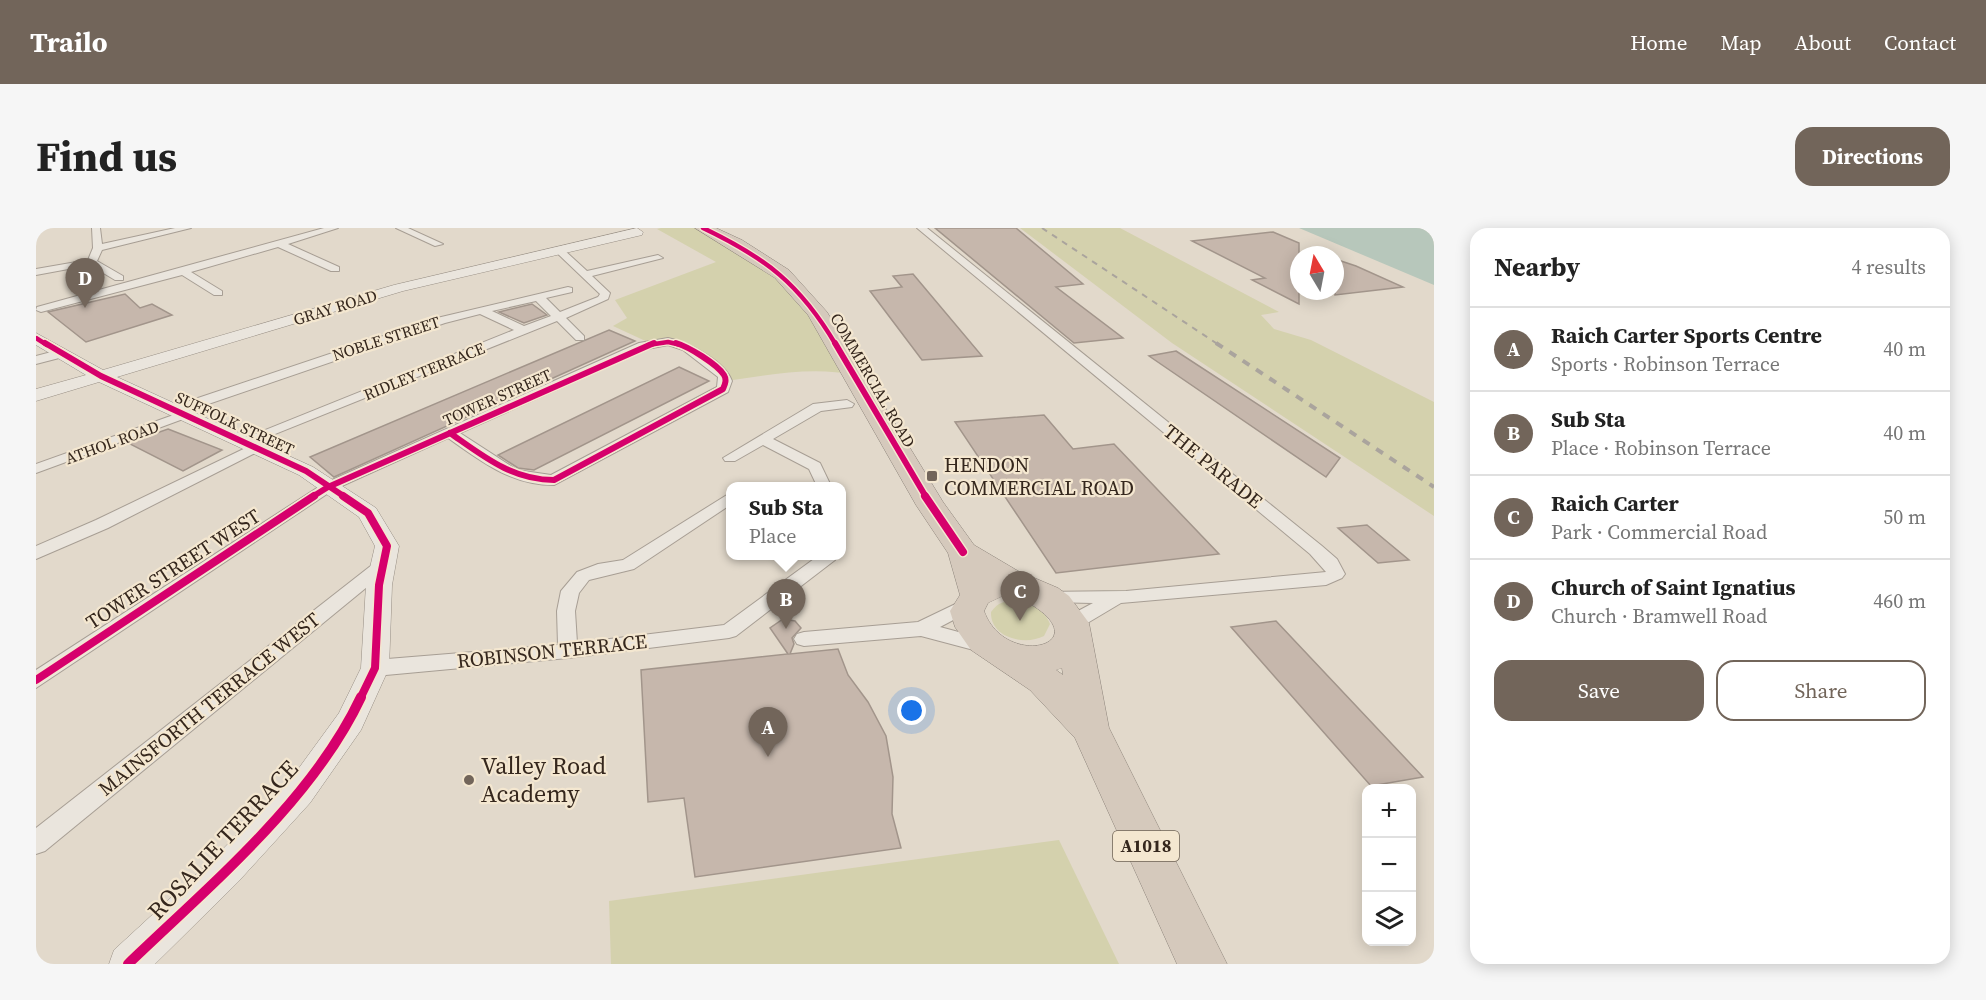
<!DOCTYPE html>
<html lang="en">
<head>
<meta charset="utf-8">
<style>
  :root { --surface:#fff; --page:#f6f6f6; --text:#222; --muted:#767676; --line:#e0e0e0; --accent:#72655a }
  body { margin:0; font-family:"Source Serif 4",serif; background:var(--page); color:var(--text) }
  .controls { position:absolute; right:18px; bottom:18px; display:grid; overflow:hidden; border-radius:12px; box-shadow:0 3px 15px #0003 }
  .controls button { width:54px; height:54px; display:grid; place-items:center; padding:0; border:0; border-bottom:2px solid var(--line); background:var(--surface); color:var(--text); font:30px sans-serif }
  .compass { position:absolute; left:1254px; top:18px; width:54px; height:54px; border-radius:50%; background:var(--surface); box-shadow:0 3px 15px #0003; rotate:350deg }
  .you { position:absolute; left:876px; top:483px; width:21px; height:21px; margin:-15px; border:4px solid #fff; border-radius:50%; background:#1a73e8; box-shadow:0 0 0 9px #1a73e833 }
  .badge { display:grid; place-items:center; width:39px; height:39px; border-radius:50%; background:var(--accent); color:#fff; font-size:20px; font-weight:700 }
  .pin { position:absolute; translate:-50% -50px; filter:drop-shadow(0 2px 3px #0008) }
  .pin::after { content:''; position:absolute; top:32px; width:21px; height:18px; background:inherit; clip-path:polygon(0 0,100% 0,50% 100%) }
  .popup { position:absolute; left:690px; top:254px; width:120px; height:78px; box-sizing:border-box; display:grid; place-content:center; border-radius:12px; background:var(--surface); filter:drop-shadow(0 2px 4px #0005); font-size:20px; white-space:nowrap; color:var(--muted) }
  .popup b { font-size:22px; color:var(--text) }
  .popup::after { content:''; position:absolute; left:50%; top:100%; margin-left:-12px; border:12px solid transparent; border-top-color:var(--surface) }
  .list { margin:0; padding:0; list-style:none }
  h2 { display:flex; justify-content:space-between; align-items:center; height:78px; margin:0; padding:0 24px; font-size:26px }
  h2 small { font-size:20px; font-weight:400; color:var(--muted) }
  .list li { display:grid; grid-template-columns:39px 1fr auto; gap:18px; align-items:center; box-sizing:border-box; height:84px; padding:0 24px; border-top:2px solid var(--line) }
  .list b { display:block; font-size:22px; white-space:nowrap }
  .list p { margin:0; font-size:20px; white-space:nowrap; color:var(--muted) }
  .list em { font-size:20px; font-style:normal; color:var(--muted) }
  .actions { display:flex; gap:12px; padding:18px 24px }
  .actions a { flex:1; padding:14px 0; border:2px solid var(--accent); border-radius:18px; text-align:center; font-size:21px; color:var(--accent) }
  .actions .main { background:var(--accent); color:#fff }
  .icon { flex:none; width:33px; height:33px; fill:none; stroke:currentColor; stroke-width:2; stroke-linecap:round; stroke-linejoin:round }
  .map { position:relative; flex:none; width:1398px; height:736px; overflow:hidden; border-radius:18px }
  header { display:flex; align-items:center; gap:36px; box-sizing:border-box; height:84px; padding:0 30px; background:var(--accent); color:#fff }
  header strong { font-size:28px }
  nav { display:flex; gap:33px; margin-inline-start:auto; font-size:21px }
  .intro { display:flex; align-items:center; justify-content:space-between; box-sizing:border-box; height:144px; padding:0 36px }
  h1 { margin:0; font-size:42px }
  .button { padding:15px 27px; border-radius:18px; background:var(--accent); color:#fff; font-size:21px; font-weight:700 }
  main { display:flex; gap:36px; padding:0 36px }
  aside { flex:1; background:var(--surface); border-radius:18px; box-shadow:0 3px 15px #0003 }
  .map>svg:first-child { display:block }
  .green { fill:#d4d1ad }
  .water { fill:#b7c7bb }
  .building { fill:#c6b7ac; stroke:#a2958b; stroke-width:1.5 }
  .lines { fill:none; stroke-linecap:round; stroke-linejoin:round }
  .street-casing { stroke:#a79e94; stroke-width:2 }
  .secondary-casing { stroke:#978e84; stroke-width:1 }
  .highway-casing { stroke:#8d847b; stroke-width:1 }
  .street { fill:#eae5dd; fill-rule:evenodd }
  .secondary { fill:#eae5dd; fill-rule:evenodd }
  .highway { fill:#d5c9bc; fill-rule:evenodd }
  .rail-far1 { stroke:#aaa49d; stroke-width:2; stroke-dasharray:6 6; stroke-linecap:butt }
  .rail { stroke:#aaa49d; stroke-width:4; stroke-dasharray:8 8; stroke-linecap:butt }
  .cycleway-far3-casing { stroke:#f4e7d0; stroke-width:7 }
  .cycleway-far2-casing { stroke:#f4e7d0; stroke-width:9 }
  .cycleway-far1-casing { stroke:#f4e7d0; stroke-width:11 }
  .cycleway-casing { stroke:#f4e7d0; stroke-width:14 }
  .cycleway-far3 { stroke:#d6006c; stroke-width:4.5 }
  .cycleway-far2 { stroke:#d6006c; stroke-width:6 }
  .cycleway-far1 { stroke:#d6006c; stroke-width:8 }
  .cycleway { stroke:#d6006c; stroke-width:10 }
  .poi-dot { fill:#72655a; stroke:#f4e7d0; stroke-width:2 }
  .labels { text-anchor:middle; stroke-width:4.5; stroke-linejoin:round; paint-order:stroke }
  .far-street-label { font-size:16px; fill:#35271d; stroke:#f4e7d0 }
  .shield { fill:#f4e7d0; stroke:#6e6153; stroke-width:1.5 }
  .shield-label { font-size:18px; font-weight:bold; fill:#35271d }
  .poi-label { font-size:20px; fill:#35271d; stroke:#f4e7d0; text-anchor:start }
  .street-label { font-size:20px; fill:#35271d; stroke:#f4e7d0 }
  .near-poi-label { font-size:24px; fill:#35271d; stroke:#f4e7d0; text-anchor:start }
  .near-street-label { font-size:24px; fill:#35271d; stroke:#f4e7d0 }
</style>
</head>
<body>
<header>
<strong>Trailo</strong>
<nav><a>Home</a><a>Map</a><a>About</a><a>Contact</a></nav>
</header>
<div class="intro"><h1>Find us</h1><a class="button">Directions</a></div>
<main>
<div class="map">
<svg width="1398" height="736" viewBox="0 0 1398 736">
  <rect width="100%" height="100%" fill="#e2d9cb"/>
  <g class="green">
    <path d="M625,0H667L746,46L819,147C776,138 733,147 690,153L643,114L616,116L577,98L591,90L579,72L680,34L621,1Z"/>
    <path d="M984,0H1084L1243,84L1225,87L1238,101L1275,112L1398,174V288L1136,115Z"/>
    <path d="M980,372C995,376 1008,381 1014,396L1008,408C989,418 954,410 955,384C962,374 969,373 980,372Z"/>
    <path d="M1023,612L1083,736H575L573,673Z"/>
  </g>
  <path class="water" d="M1263,0H1398V57Z"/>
  <g class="building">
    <path d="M899,0H980L1047,56L1020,59L1087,110L1038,115Z"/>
    <path d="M1237,4L1263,15V76L1216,52L1229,50L1156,13Z"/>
    <path d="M1299,31L1320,38L1367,59L1299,67Z"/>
    <path d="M877,46L946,128L886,132L834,63L866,59L857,48Z"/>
    <path d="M89,66L104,80L116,76L136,87L50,114L12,84Z"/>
    <path d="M496,76L511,87L488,95L463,84Z"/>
    <path d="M573,102L599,113L298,249L274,229Z"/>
    <path d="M1140,123L1304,230L1290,249L1113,128Z"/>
    <path d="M643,139L673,153L498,242L482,240L462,227Z"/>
    <path d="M1008,187L1037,221L1078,216L1183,326L1020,345L919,194Z"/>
    <path d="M132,201L186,222L147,243L92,215Z"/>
    <path d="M1331,297L1373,332L1342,335L1302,300Z"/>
    <path d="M747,391L759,393L765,400L756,410L758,416L754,426L802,421L812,447L832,474L850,508L857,549L856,586L865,620L659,649L648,570L612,574L605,442L752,426L734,400Z"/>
    <path d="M1240,393L1387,549L1335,558L1195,399Z"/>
  </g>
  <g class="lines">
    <g class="street-casing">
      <g id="street">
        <path d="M56,0H64L66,16L139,0H155L66,22L61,33L87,48V52H79L54,37L0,47V41L52,32L57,20Z"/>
        <path d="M288,0H302L252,16L303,39V43H295L242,19L155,44L186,63V67H178L146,47L5,84L0,82L1,79Z"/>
        <path d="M360,0H372L407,16L399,18Z"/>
        <path d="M881,0H891L1286,318L1301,331L1309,346L1306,350L1290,357L1085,375L1043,400H1029L1027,395L1029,390L1057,375L1010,374L1004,372L1001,368L1004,364L1090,363L1290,344L1274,326Z"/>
        <path d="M521,21H527L551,43L622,27L627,30L556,48L574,65L572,71L530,90L548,108V112H540L521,93L214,216L209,217L202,213L478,102L444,86L409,95L149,184L158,187L0,245V236L143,185H135V179L401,90L532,59L536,60V64L510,70L524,84L562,69L564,66L521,25ZM500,73L515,88L488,98L456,83Z"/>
        <path d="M632,110C652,114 689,133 696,153L692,164L518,257C475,257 446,234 412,210L297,262L0,460V442L287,256L603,115ZM632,117L647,122L682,149L681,159L515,247L481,242L424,205L611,121Z"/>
        <path d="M23,122L27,123V129L0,136V128Z"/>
        <path d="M811,172L818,176L816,179L785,183L737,211L784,235L795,258H781L773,241L727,217L699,233H689L687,230L777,176Z"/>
        <path d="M220,215L227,219L225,222L72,300L0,331V318L60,292Z"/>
        <path d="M694,265V277L598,341L553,352L543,365L539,383L541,415L688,397L782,328H801L799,332L700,408L693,410L532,430L339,448L332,445L329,440L332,435L339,432L522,417L521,383L525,363L541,344L562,336L587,332Z"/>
        <path d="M347,331L353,333L356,337L353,341L9,623L0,626V600L341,333Z"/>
        <path d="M934,369L940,370L943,375L940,380L904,399L956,413L959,418L956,423L949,425L885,408L768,418L761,416L758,411L761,406L768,404L882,394Z"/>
      </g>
    </g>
    <g class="secondary-casing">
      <path id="secondary" d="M601,0L607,4L606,7L367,63L81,149L277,239L340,280L363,318L356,357L353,440L325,502L274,575L202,654L119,736H73L78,722L178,630L252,555L303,485L325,440L330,357L339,318L323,289L263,247L63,154L0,173V161L50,147L0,117V105L67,142L358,57Z"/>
    </g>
    <g class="highway-casing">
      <path id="highway" d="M659,0H680L706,12L753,42L791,84L907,274L938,317L982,343L1022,360L1033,368L1053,395L1073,500L1191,736H1141L1039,510L994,462L935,422L919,399L914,383L924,367L912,325L880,277L772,87L739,50ZM973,365C1079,412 971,447 948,383L952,375ZM1026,440L1027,447L1020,442Z"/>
    </g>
    <use href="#street" class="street"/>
    <use href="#secondary" class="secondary"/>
    <use href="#highway" class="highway"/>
    <path class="rail-far1" d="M1006,0L1183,117"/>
    <path class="rail" d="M1180,115L1398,259"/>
    <g class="cycleway-far3-casing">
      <g id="cycleway-far3">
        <path d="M667,0C730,30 764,56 800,117"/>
        <path d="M0,110L11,117"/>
        <path d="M612,117L632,114L645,117"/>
      </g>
    </g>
    <g class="cycleway-far2-casing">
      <g id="cycleway-far2">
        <path d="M9,115L65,148L270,243L309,269"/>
        <path d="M799,115L890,269"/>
        <path d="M414,205C447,228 476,252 518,252L687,161C689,156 691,152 688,147C681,136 653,119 640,115"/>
        <path d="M276,269L292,259L618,115"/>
      </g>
    </g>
    <g class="cycleway-far1-casing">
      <g id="cycleway-far1">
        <path d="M307,268L332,285L351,318L343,357L339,440L324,471"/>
        <path d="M889,268L927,324"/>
        <path d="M0,452L278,268"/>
      </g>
    </g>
    <g class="cycleway-casing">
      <path id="cycleway" d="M92,736C174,657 276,573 325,469"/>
    </g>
    <use href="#cycleway-far3" class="cycleway-far3"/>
    <use href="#cycleway-far2" class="cycleway-far2"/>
    <use href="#cycleway-far1" class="cycleway-far1"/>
    <use href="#cycleway" class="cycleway"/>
  </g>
  <g class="poi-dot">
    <rect x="890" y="242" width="12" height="12" rx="3"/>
    <circle cx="433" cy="552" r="6"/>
  </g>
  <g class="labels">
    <g class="far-street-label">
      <text transform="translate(299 79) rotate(-17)" y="6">GRAY ROAD</text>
      <text transform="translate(350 110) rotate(-18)" y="6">NOBLE STREET</text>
      <text transform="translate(388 143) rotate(-22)" y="6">RIDLEY TERRACE</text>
      <text transform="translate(837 152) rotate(60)" y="6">COMMERCIAL ROAD</text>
      <text transform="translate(461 169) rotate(-24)" y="6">TOWER STREET</text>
      <text transform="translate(199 195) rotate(25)" y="6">SUFFOLK STREET</text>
      <text transform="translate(76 214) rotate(-20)" y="6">ATHOL ROAD</text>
    </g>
    <rect class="shield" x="1077" y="603" width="66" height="30" rx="4.5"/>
    <g class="shield-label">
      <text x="1110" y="624">A1018</text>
    </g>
    <g class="poi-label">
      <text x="908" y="244">HENDON<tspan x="908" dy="23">COMMERCIAL ROAD</tspan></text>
    </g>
    <g class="street-label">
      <text transform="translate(1177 238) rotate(39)" y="7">THE PARADE</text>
      <text transform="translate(137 341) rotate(-33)" y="7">TOWER STREET WEST</text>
      <text transform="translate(516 423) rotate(-6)" y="7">ROBINSON TERRACE</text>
      <text transform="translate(173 476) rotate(-39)" y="7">MAINSFORTH TERRACE WEST</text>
    </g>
    <g class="near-poi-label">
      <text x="445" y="546">Valley Road<tspan x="445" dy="28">Academy</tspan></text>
    </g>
    <g class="near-street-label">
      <text transform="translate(187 612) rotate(-47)" y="8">ROSALIE TERRACE</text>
    </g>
  </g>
</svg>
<div class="controls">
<button>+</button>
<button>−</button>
<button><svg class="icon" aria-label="layers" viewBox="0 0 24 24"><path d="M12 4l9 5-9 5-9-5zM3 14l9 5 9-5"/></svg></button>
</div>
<svg class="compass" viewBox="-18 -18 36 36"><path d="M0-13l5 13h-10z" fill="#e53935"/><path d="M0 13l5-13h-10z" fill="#767676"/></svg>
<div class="you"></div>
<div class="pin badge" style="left:732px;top:529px">A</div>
<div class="pin badge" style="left:750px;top:401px">B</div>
<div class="popup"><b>Sub Sta</b>Place</div>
<div class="pin badge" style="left:984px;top:393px">C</div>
<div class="pin badge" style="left:49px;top:80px">D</div>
</div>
<aside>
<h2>Nearby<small>4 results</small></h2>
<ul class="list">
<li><span class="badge">A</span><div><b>Raich Carter Sports Centre</b><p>Sports · Robinson Terrace</p></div><em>40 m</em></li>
<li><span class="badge">B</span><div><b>Sub Sta</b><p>Place · Robinson Terrace</p></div><em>40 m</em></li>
<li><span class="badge">C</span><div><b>Raich Carter</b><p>Park · Commercial Road</p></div><em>50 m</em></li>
<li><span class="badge">D</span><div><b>Church of Saint Ignatius</b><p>Church · Bramwell Road</p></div><em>460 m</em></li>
</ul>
<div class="actions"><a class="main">Save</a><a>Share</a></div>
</aside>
</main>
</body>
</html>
